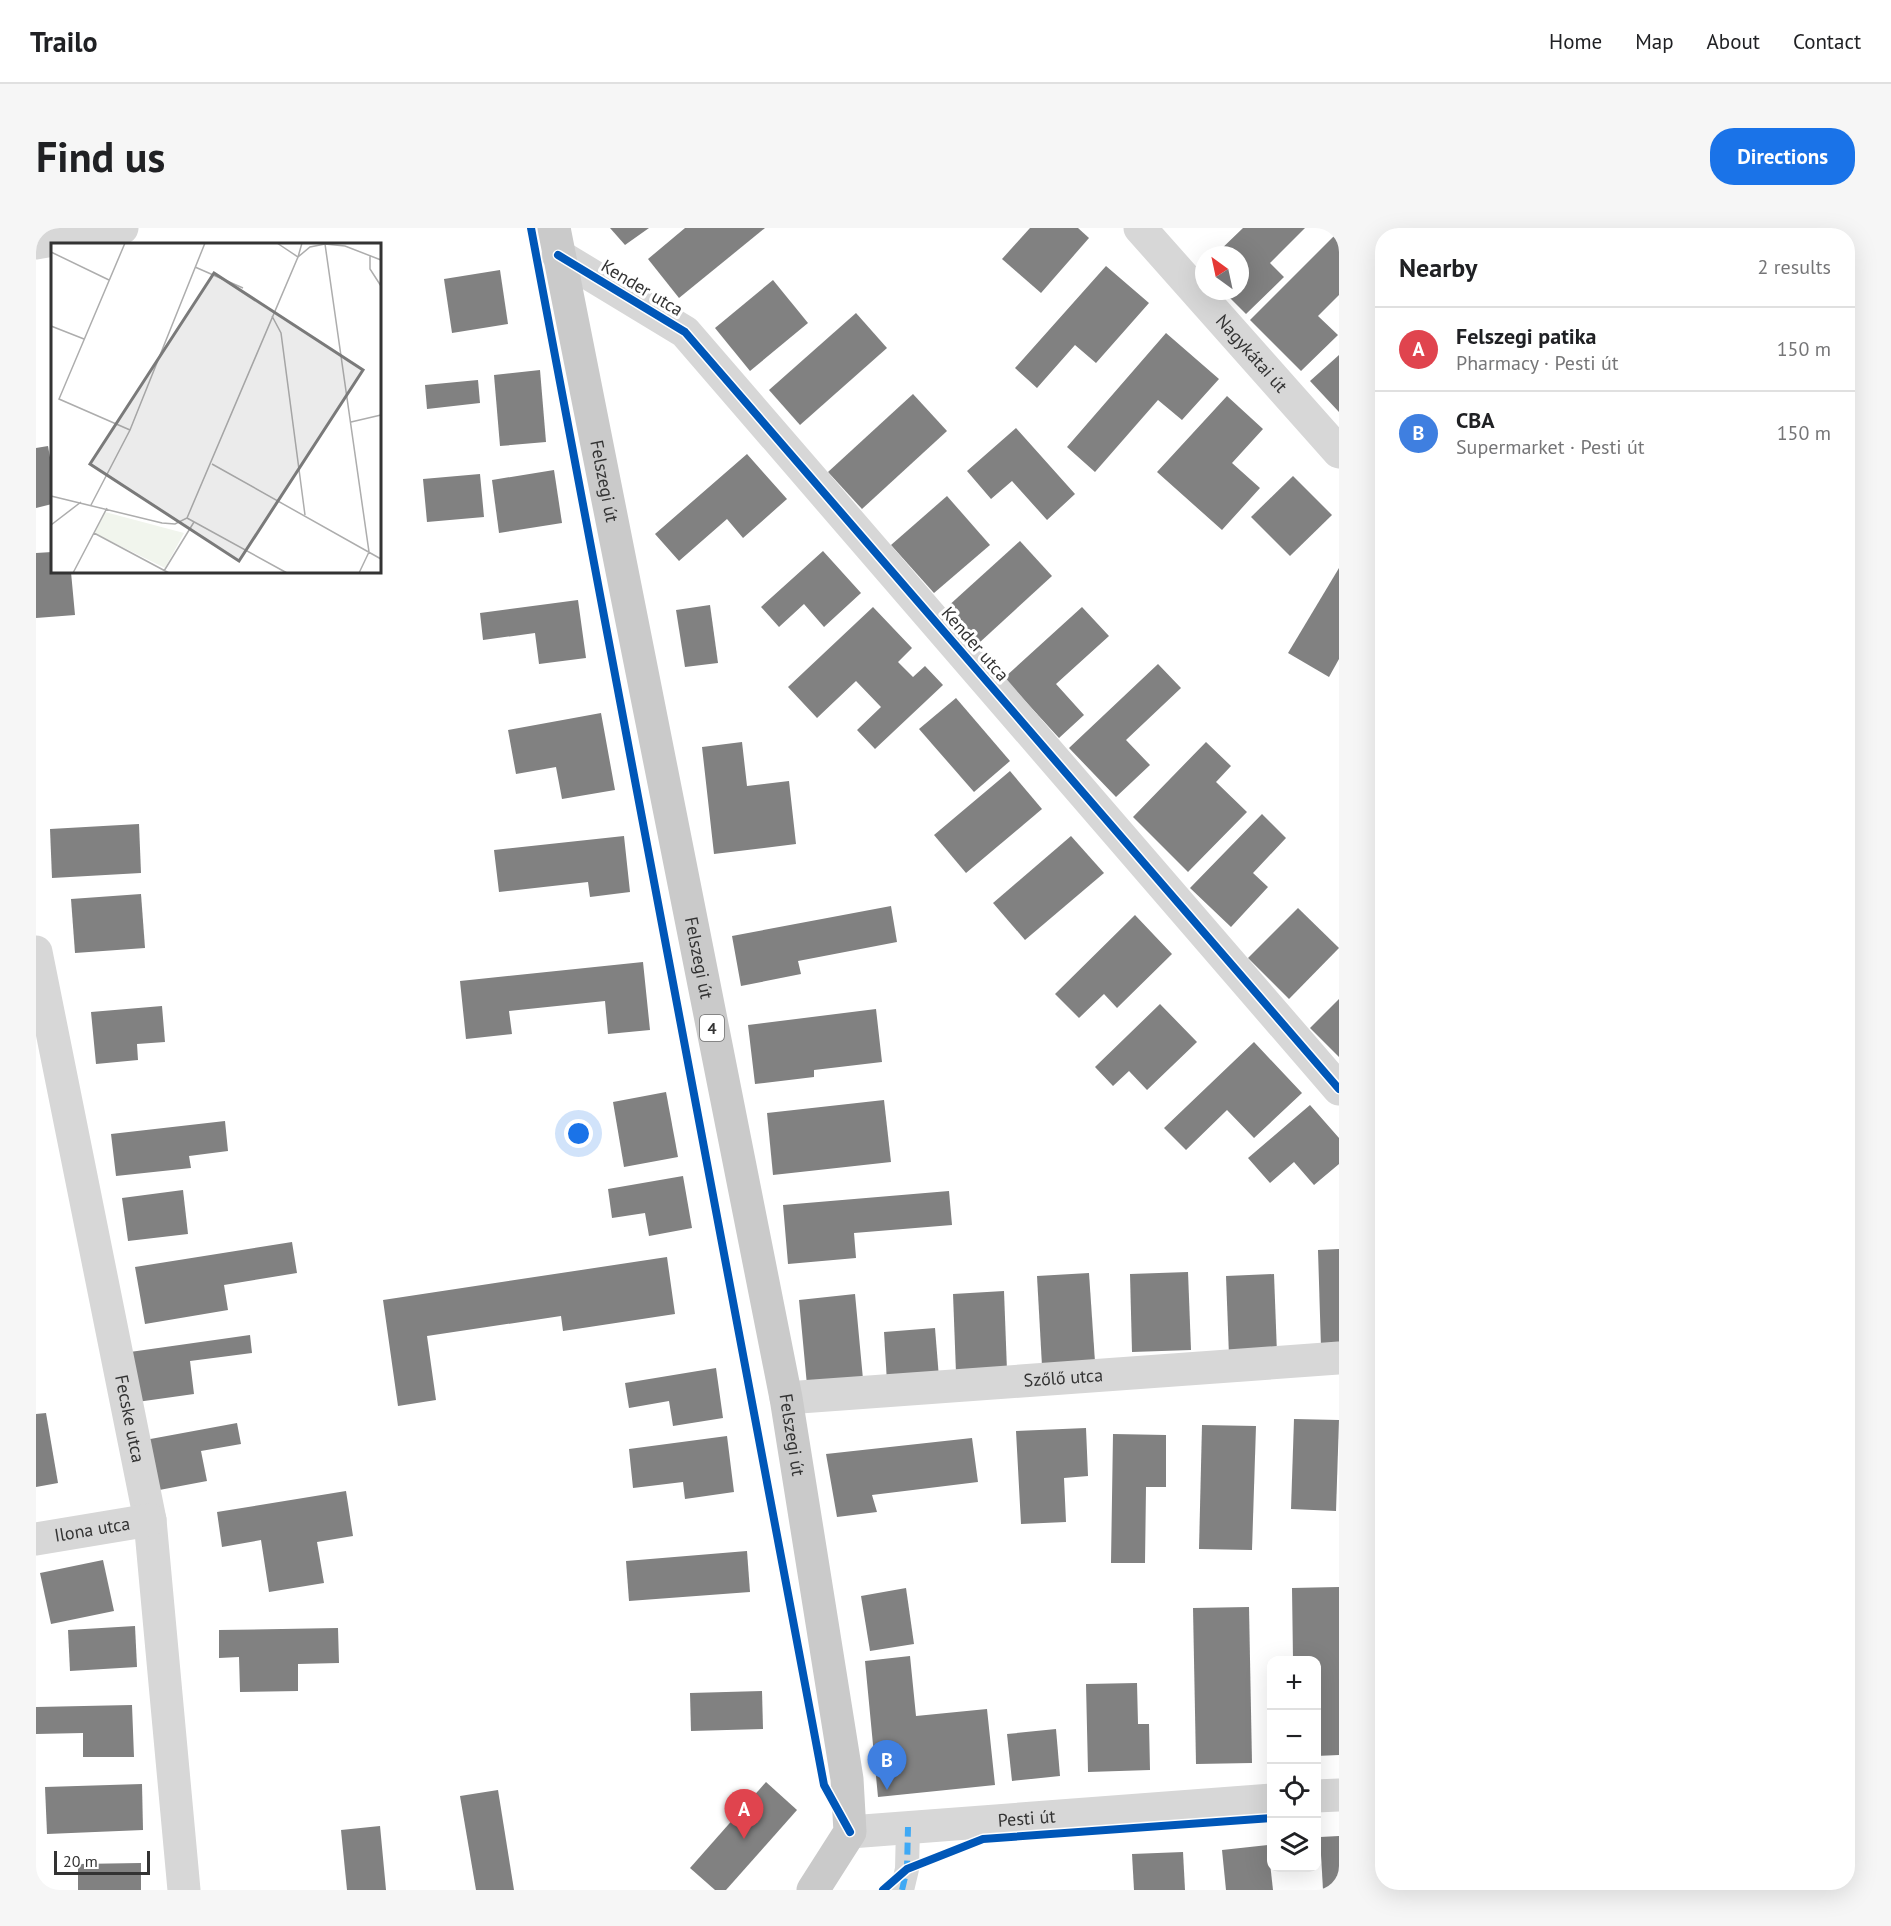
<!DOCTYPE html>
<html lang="en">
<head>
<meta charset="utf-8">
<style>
  :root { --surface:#fff; --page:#f6f6f6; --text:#202124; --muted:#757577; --line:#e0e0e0; --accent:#1a73e8 }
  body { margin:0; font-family:"PT Sans",sans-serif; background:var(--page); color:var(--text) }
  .controls { position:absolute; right:18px; bottom:18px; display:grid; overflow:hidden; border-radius:12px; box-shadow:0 6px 24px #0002 }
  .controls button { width:54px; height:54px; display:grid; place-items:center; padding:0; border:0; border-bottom:2px solid var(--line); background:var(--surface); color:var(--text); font:30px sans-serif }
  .compass { position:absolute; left:1159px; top:18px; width:54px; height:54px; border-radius:50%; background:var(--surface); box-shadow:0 6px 24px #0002; rotate:327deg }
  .scale { position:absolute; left:18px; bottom:15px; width:96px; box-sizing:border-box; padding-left:6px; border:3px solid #333; border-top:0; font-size:16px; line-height:21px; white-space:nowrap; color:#333; -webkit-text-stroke:4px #fff; paint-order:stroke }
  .you { position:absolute; left:543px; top:906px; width:21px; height:21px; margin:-15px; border:4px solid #fff; border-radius:50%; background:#1a73e8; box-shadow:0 0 0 9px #1a73e833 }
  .badge { display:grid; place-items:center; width:39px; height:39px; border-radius:50%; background:var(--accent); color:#fff; font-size:20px; font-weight:700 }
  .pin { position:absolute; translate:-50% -50px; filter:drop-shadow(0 2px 3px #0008) }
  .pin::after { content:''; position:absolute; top:32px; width:21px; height:18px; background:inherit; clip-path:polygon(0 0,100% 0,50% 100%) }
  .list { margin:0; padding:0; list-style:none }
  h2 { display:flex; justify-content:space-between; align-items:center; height:78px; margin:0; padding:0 24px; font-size:26px }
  h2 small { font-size:20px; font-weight:400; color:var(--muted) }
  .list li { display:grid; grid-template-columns:39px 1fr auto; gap:18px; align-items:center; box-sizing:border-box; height:84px; padding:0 24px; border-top:2px solid var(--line) }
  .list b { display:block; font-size:22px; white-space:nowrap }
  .list p { margin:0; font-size:20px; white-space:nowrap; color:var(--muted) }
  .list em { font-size:20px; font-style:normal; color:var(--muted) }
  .icon { flex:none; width:33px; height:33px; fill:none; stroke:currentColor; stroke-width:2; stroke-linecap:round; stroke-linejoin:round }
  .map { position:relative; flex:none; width:1303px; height:1662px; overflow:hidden; border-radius:24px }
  header { display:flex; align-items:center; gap:36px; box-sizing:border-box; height:84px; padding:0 30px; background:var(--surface); border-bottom:2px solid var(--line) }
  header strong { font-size:28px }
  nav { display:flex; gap:33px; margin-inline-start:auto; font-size:21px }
  .intro { display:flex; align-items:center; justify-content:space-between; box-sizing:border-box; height:144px; padding:0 36px }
  h1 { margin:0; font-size:42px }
  .button { padding:15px 27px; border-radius:24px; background:var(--accent); color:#fff; font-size:21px; font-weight:700 }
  main { display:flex; gap:36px; padding:0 36px }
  aside { flex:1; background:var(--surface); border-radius:24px; box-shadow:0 6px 24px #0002 }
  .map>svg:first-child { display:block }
  .building { fill:#818181 }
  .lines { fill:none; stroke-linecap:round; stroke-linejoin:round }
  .pedestrian { stroke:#d7d7d7; stroke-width:24 }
  .minor { stroke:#d7d7d7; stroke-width:33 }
  .primary { stroke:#cacaca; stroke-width:33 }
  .quiet { stroke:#3fa9f5; stroke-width:6; stroke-dasharray:12 6; stroke-linecap:butt }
  .cycleway-casing { stroke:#fff; stroke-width:11 }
  .cycleway { stroke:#0057b8; stroke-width:8 }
  .labels { text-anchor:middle; stroke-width:6; stroke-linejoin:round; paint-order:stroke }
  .shield { fill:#fff; stroke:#707070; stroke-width:1.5 }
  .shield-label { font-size:16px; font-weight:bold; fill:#333 }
  .street-label { font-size:18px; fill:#333; stroke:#fff }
  .inset-road { fill:none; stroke:#adadad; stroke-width:1.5 }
  .view { fill:#7a7a7a; fill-opacity:0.15; stroke:#7a7a7a; stroke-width:3 }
  .inset-edge { fill:none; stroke:#333; stroke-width:3 }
</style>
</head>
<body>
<header>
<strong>Trailo</strong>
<nav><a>Home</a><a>Map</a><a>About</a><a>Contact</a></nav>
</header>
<div class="intro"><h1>Find us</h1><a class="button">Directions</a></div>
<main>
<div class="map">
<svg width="1303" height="1662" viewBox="0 0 1303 1662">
  <rect width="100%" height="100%" fill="#fff"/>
  <g class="building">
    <path d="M574,0H613L589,17Z"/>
    <path d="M649,0H729L643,70L612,31Z"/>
    <path d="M994,0H1042L1053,10L1005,65L966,31Z"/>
    <path d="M1207,0H1269L1234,35L1248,49L1210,86L1187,63H1204V27H1179Z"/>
    <path d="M1303,3V67L1282,88L1302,107L1265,143L1214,92Z"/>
    <path d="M1070,38L1113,75L1060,135L1039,117L1001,160L979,140Z"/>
    <path d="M464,42L472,96L416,105L408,51Z"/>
    <path d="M737,52L772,95L714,143L679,100Z"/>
    <path d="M820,85L851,120L764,197L733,162Z"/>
    <path d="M1130,105L1183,151L1146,192L1122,172L1059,244L1031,219Z"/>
    <path d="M1303,127V184L1274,153Z"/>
    <path d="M504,142L510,214L464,218L458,147Z"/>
    <path d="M442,152L444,175L391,181L389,157Z"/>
    <path d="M877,166L911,203L826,281L792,244Z"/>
    <path d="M1191,168L1227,201L1196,235L1224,260L1186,302L1121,244Z"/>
    <path d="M980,200L1039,266L1011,292L976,253L955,271L931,243Z"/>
    <path d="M12,218L16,241V276L0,280V220Z"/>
    <path d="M711,226L751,271L707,310L691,291L643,333L619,306Z"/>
    <path d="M518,242L526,295L463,305L456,252Z"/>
    <path d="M444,246L448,289L391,294L387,251Z"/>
    <path d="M1257,248L1296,287L1254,328L1215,289Z"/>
    <path d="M911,268L954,317L898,365L855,317Z"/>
    <path d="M984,313L1016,348L943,415L910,380Z"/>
    <path d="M787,323L825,365L788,399L768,376L743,399L725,379Z"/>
    <path d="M16,324V344H35L39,387L0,390V325Z"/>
    <path d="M1303,340V431L1293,449L1252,425Z"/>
    <path d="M542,372L550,430L503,436L499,405L447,412L444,385Z"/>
    <path d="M674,377L682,435L649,439L640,382Z"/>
    <path d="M837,379L876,420L862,434L877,449L889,438L907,457L839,521L821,502L845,479L820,453L781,490L752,459Z"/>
    <path d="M1046,379L1073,408L1020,456L1048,487L1023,510L968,450Z"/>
    <path d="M1122,436L1145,460L1090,512L1114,537L1080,569L1033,520Z"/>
    <path d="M920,470L974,533L938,564L883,501Z"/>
    <path d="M565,485L579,562L526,571L520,539L480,546L472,502Z"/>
    <path d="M706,514L711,558L753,553L760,616L678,626L666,519Z"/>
    <path d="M1170,514L1195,538L1180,554L1211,584L1152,644L1097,589Z"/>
    <path d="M974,543L1006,581L930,645L898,607Z"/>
    <path d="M1226,586L1250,610L1217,645L1232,659L1195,699L1154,660Z"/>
    <path d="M103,596L105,645L16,650L14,601Z"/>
    <path d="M588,608L594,664L554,669L552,654L463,664L458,622Z"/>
    <path d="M1035,608L1068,645L989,712L957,675Z"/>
    <path d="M105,666L109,720L39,725L35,671Z"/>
    <path d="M855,678L861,714L762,733L765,746L705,758L696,708Z"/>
    <path d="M1262,680L1303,720L1253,771L1212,730Z"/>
    <path d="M1099,687L1136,726L1081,780L1068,766L1043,790L1019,766Z"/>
    <path d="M607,734L614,802L572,806L569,773L473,783L476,806L430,811L424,753Z"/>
    <path d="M1303,771V829L1274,800Z"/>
    <path d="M1124,776L1161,814L1111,862L1093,843L1077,858L1059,839Z"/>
    <path d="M126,778L129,814L101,816L102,832L60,836L55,784Z"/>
    <path d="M840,781L846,834L778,842V849L719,856L712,797Z"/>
    <path d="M1218,814L1266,865L1218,910L1191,882L1150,922L1128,900Z"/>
    <path d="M630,864L642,929L588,939L577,874Z"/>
    <path d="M848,872L855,934L737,947L731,885Z"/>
    <path d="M1274,877L1303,910V936L1278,957L1258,934L1234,955L1212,930Z"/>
    <path d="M189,893L192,923L153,928L155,940L80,948L75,906Z"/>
    <path d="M647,948L656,1000L613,1008L609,985L576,990L572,961Z"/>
    <path d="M147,962L152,1006L92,1013L86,970Z"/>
    <path d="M913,963L916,997L818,1005L820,1030L752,1036L747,977Z"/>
    <path d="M256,1014L261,1045L188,1057L192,1082L109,1096L99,1039Z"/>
    <path d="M1303,1021V1119L1285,1120L1282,1022Z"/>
    <path d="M631,1029L639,1086L527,1103L525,1088L391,1108L400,1172L362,1178L347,1072Z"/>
    <path d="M1152,1044L1155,1122L1096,1124L1094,1046Z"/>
    <path d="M1053,1045L1059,1134L1006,1138L1001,1048Z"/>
    <path d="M1238,1046L1241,1126L1193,1128L1190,1048Z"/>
    <path d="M968,1063L971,1143L920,1145L917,1066Z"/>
    <path d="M819,1066L827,1151L771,1157L763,1072Z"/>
    <path d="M899,1100L903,1150L851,1154L848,1104Z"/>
    <path d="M214,1107L216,1125L154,1133L158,1166L101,1174L94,1124Z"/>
    <path d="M680,1140L687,1190L637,1198L633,1173L593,1180L589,1155Z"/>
    <path d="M10,1185L22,1255L0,1259V1186Z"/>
    <path d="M1258,1191L1303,1192L1300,1283L1255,1281Z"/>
    <path d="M201,1195L205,1216L165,1223L171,1253L118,1263L109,1212Z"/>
    <path d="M1166,1197L1220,1198L1216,1322L1163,1321Z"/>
    <path d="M1050,1200L1052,1248L1028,1250L1030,1294L985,1296L980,1203Z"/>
    <path d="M1077,1206L1130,1207V1259H1110L1109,1335H1075Z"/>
    <path d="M691,1208L698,1264L649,1271L647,1254L597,1260L593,1221Z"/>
    <path d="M936,1210L942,1254L836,1267L841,1284L801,1289L790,1226Z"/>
    <path d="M310,1263L317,1308L281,1314L288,1355L233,1364L225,1312L186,1319L181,1284Z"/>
    <path d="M711,1323L714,1364L593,1373L590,1333Z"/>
    <path d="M67,1332L78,1383L15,1396L4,1345Z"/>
    <path d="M1303,1359V1527L1280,1528V1432H1257L1256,1360Z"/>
    <path d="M870,1360L878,1416L834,1423L825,1368Z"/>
    <path d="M1213,1379L1216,1535L1160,1536L1157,1380Z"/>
    <path d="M99,1398L101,1439L34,1443L32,1402Z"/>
    <path d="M302,1400L303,1435L262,1436V1463L204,1464L203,1429L183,1430V1402Z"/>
    <path d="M874,1428L880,1488L951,1481L959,1557L842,1569L829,1433Z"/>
    <path d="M1101,1455L1102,1496H1113L1114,1542L1052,1544L1050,1456Z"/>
    <path d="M726,1463L727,1501L655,1503L654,1465Z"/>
    <path d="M96,1477L98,1529H47V1505L0,1506V1479Z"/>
    <path d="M1020,1501L1024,1548L976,1553L971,1506Z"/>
    <path d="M730,1554L761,1582L690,1662H679L654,1640Z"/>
    <path d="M106,1556L107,1602L11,1606L9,1559Z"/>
    <path d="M462,1562L478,1662H440L424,1568Z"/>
    <path d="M344,1598L350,1662H311L305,1602Z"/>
    <path d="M1303,1608V1662H1287L1284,1609Z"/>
    <path d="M1232,1617L1237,1662H1190L1186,1622Z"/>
    <path d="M1147,1624L1149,1662H1098L1096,1626Z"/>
    <path d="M105,1635V1662H42V1636Z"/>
  </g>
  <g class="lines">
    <path class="pedestrian" d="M866,1662L871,1641L872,1599"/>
    <g class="minor">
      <path id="s1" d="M1104,0L1303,224"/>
      <path d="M0,15L86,0"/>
      <path d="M522,27L649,104L1303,861"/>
      <path id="s2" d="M0,724L114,1292L148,1662"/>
      <path id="s3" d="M750,1170L1303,1130"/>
      <path id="s4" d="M0,1311L114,1292"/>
      <path d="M1280,1568L1303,1567"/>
      <path id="s5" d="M814,1604L1236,1572"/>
    </g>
    <path class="primary" id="s6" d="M518,0L750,1170L811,1551L814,1604L777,1662"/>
    <path class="quiet" d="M866,1662L871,1641L872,1599"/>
    <g class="cycleway-casing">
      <g id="cycleway">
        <path d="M495,0L788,1557L814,1604"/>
        <path d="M522,27L649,104L1303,861"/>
        <path d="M847,1662L871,1641L947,1611L1236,1590"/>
      </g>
    </g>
    <use href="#cycleway" class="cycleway"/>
  </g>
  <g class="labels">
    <rect class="shield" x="664" y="787" width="24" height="26" rx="4.5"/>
    <g class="shield-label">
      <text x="676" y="806">4</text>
    </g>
    <g class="street-label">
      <text transform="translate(606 60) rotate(31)" y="6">Kender utca</text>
      <text dy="6" stroke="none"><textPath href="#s1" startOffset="168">Nagykátai út</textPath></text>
      <text dy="6" stroke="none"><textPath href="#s6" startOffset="258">Felszegi út</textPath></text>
      <text transform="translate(939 416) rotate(49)" y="6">Kender utca</text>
      <text dy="6" stroke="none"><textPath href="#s6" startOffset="744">Felszegi út</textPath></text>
      <text dy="6" stroke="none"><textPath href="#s3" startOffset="278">Szőlő utca</textPath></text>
      <text dy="6" stroke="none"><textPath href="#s2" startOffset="476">Fecske utca</textPath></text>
      <text dy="6" stroke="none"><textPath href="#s6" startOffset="1230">Felszegi út</textPath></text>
      <text dy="6" stroke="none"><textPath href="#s4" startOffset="57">Ilona utca</textPath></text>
      <text dy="6" stroke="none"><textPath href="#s5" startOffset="177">Pesti út</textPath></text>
    </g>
  </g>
  <g transform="translate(15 15)">
    <rect width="330" height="330" fill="#fff"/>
    <path d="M54,269L133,290L114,325L43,290Z" fill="#f1f5ed"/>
    <path class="inset-road" d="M74,0L8,156L79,187M226,0L247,14L251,0M274,1L318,309L308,330M0,9L58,37M319,12V26L330,43M144,24L192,45M221,73L230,90L254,272M0,83L33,96M300,179L330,172M161,221L330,316M0,253L111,280L124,281L136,275L247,14L259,4L274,1L294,3L330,17M40,262L79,187L154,0M136,275L236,330M0,282L30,259M43,290L118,330M113,328L143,279M22,330L56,265"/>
    <path class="view" d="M163,30L312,127L188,318L39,221Z"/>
    <rect width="330" height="330" class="inset-edge"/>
  </g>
</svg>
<div class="controls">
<button>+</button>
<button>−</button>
<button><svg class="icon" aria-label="locate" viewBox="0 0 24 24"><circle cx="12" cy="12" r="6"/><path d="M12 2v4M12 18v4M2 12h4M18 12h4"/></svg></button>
<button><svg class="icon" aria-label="layers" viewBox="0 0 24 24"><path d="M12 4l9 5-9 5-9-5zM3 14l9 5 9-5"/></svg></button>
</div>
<svg class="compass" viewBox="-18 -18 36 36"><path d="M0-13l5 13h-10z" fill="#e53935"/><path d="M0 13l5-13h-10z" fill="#757577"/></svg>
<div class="scale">20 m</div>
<div class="you"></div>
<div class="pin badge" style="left:708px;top:1611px;background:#e0444e">A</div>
<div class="pin badge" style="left:851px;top:1562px;background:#3f7fe0">B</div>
</div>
<aside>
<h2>Nearby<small>2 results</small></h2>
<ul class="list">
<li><span class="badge" style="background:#e0444e">A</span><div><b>Felszegi patika</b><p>Pharmacy · Pesti út</p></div><em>150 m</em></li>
<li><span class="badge" style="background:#3f7fe0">B</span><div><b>CBA</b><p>Supermarket · Pesti út</p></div><em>150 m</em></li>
</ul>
</aside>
</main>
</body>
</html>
